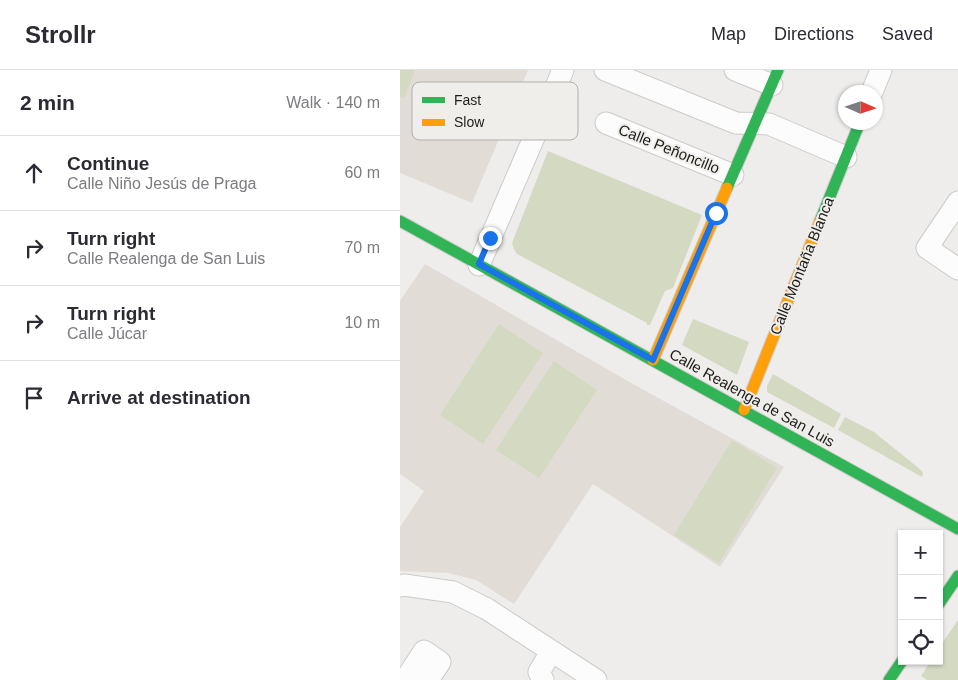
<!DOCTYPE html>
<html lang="en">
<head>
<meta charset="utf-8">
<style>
  :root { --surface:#fff; --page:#f7f7f7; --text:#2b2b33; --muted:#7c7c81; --line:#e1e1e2 }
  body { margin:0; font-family:Arial,sans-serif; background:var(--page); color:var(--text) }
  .controls { position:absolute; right:15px; bottom:15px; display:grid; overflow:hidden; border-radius:0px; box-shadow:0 1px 4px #0004 }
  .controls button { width:45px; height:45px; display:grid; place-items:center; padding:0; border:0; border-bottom:1px solid var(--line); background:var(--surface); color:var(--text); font:25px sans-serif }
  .compass { position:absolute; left:438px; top:15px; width:45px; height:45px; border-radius:50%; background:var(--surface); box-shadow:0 1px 4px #0004; rotate:93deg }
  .stop { position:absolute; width:15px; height:15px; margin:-11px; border:4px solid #1a73e8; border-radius:50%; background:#fff }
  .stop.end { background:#1a73e8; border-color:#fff; box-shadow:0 1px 5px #0008 }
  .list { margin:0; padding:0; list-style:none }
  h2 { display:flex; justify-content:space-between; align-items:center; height:65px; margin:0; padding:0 20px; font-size:21px }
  h2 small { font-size:16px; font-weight:400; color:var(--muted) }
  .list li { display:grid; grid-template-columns:32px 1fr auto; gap:15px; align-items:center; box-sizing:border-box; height:75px; padding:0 20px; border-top:1px solid var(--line) }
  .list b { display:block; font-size:19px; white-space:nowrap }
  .list p { margin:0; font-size:16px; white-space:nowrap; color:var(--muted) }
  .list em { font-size:16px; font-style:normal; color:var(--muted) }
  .icon { flex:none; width:28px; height:28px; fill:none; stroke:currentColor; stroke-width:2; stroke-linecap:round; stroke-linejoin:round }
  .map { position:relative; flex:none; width:558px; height:610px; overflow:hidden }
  header { display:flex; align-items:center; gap:30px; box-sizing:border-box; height:70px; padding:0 25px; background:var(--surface); border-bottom:1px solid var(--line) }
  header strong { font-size:24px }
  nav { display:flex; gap:28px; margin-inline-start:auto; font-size:18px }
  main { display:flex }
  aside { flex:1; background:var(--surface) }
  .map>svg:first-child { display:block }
  .built { fill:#e1ddd6 }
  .green { fill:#d4d9c1 }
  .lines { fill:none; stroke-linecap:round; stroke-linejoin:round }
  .street-casing { stroke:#cccbc9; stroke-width:23 }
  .fast-casing { stroke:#cccbc9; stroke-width:13 }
  .slow-casing { stroke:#cccbc9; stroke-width:13 }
  .street { stroke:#fdfcfc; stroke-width:21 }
  .fast { stroke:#30b455; stroke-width:11 }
  .slow { stroke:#ff9f0a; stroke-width:11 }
  .route { stroke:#1a73e8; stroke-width:6 }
  .labels { text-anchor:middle; stroke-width:4; stroke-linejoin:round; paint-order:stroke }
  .street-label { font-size:15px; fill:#1d1c1b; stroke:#f0eeea }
  .key { fill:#f0eeea; stroke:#b1afac; stroke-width:1 }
  .key-label { font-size:14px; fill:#1d1c1b }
</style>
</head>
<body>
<header>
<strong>Strollr</strong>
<nav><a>Map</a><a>Directions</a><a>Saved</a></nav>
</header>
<main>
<aside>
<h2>2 min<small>Walk · 140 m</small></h2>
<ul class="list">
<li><svg class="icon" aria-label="ahead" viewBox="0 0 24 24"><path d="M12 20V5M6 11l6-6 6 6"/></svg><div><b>Continue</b><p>Calle Niño Jesús de Praga</p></div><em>60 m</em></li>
<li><svg class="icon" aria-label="right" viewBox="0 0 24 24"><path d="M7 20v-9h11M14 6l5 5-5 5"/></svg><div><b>Turn right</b><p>Calle Realenga de San Luis</p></div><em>70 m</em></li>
<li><svg class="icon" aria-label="right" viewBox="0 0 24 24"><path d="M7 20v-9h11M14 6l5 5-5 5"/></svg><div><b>Turn right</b><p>Calle Júcar</p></div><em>10 m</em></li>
<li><svg class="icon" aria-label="arrive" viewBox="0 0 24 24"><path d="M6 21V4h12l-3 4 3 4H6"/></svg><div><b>Arrive at destination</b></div></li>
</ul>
</aside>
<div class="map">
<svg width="558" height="610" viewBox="0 0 558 610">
  <rect width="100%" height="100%" fill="#efedeb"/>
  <g class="built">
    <path d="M0,0H128L72,133L0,103Z"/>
    <path d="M25,194L233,314L384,397L320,497L193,414L114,534L76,510L48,503L0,501V457L24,421L0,404V231Z"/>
  </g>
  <g class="green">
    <path d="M0,0H15L4,28L0,26Z"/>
    <path d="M148,81L302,145L273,218L265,221L250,255H247V253L117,184L114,179L112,173Z"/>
    <path d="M293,249L349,272L337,305L282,275Z"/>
    <path d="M99,254L143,283L83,374L40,345Z"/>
    <path d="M154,291L197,320L139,408L96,380Z"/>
    <path d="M373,304L441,344L434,358L367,322V316Z"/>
    <path d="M445,347L474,362L521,400L523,403L522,407L438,360Z"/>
    <path d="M332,370L377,398L319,493L274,465Z"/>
    <path d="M558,550V610H527L521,606L531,591H539V578Z"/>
  </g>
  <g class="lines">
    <g class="street-casing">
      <g id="street">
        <path d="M205,0L336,53L369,54L446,87"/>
        <path d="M335,0L372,15"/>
        <path d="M472,22L481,0"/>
        <path d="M206,53L333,105"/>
        <path d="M558,132L527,178L558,199"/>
        <path d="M79,195L163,0"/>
        <path d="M0,516L4,515L53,522L87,539L196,610"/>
        <path d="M5,610L24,581L40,592L28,610"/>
        <path d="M143,610L139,602L151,582"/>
      </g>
    </g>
    <g class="fast-casing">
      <g id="fast">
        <path d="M327,118L378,0"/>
        <path d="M0,151L558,459"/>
        <path d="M420,151L460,52"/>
        <path d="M539,534L558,506"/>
        <path d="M489,610L502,591"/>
      </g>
    </g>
    <g class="slow-casing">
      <g id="slow">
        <path d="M253,290L327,118"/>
        <path d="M344,340L420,151"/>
      </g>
    </g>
    <use href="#street" class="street"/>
    <use href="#fast" class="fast"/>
    <use href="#slow" class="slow"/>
  </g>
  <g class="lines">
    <path class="route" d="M90,168L79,194L253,290L316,143"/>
  </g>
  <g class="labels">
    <g class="street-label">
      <text transform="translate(269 79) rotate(22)" y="5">Calle Peñoncillo</text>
      <text transform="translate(402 196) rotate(-68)" y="5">Calle Montaña Blanca</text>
      <text transform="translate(352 328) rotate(29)" y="5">Calle Realenga de San Luis</text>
    </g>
  </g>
  <rect x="12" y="12" width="166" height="58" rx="8" class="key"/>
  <rect x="22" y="27" width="23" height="6" fill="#30b455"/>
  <rect x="22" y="49" width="23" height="7" fill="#ff9f0a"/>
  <g class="key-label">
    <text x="54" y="35">Fast</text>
    <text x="54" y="57">Slow</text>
  </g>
</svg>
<div class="controls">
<button>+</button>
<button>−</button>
<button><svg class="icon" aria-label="locate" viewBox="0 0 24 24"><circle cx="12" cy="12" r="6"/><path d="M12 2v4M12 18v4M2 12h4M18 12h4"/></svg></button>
</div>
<svg class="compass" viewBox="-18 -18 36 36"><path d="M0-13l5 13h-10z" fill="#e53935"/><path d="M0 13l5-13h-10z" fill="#7c7c81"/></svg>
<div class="stop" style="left:316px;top:143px"></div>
<div class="stop end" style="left:90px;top:168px"></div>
</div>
</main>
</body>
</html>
